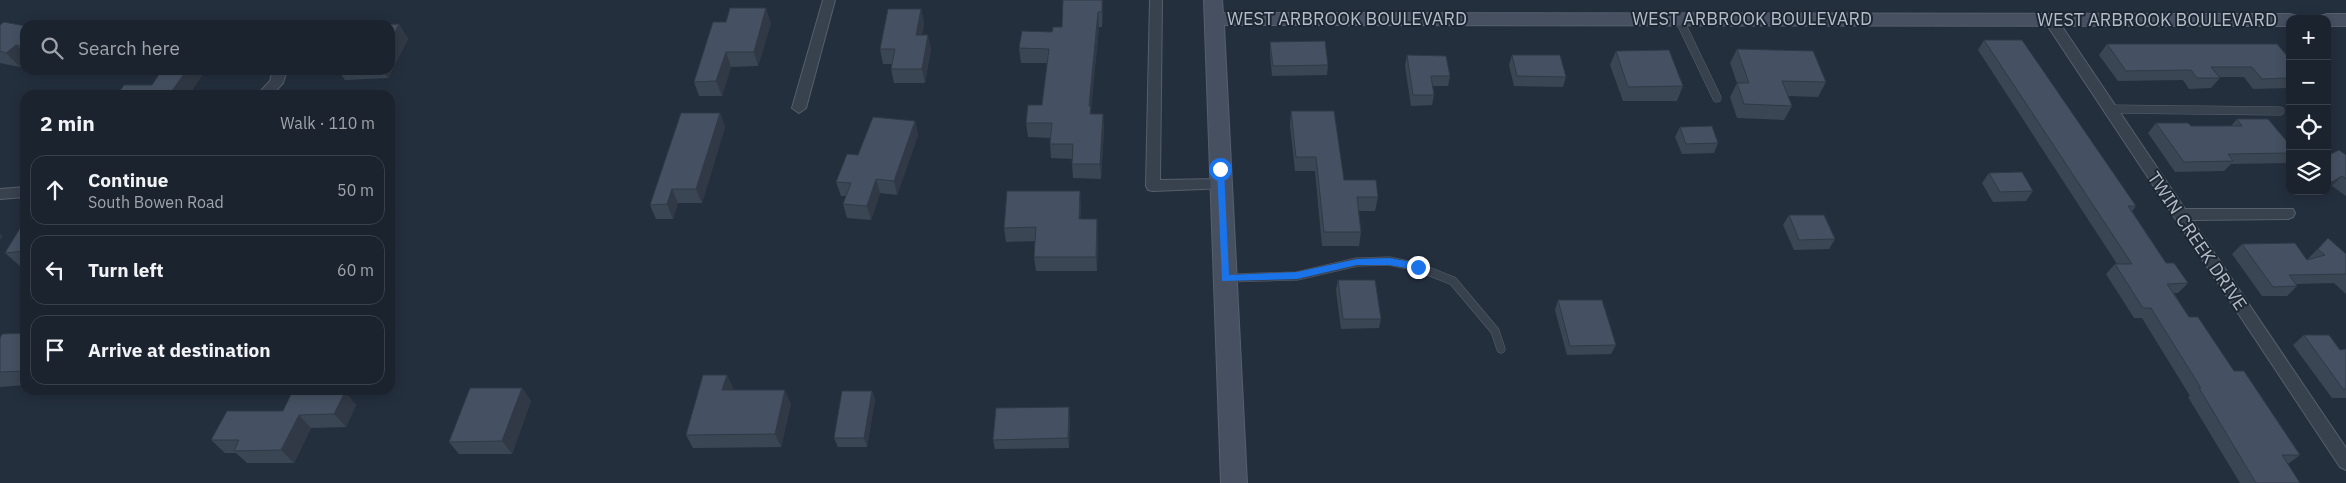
<!DOCTYPE html>
<html lang="en">
<head>
<meta charset="utf-8">
<style>
  :root { --surface:#1b232e; --page:#242b36; --text:#f1f3f6; --muted:#a0a4aa; --line:#39404a }
  body { margin:0; font-family:"IBM Plex Sans",sans-serif; background:var(--page); color:var(--text) }
  .controls { position:absolute; right:15px; top:15px; display:grid; overflow:hidden; border-radius:10px; box-shadow:0 2px 12px #0003 }
  .controls button { width:45px; height:45px; display:grid; place-items:center; padding:0; border:0; border-bottom:1px solid var(--line); background:var(--surface); color:var(--text); font:25px sans-serif }
  .stop { position:absolute; width:15px; height:15px; margin:-11px; border:4px solid #1a73e8; border-radius:50%; background:#fff }
  .stop.end { background:#1a73e8; border-color:#fff; box-shadow:0 1px 5px #0008 }
  .list { margin:0; padding:0; list-style:none }
  h2 { display:flex; justify-content:space-between; align-items:center; height:65px; margin:0; padding:0 20px; font-size:21px }
  h2 small { font-size:16px; font-weight:400; color:var(--muted) }
  .list li { display:grid; grid-template-columns:32px 1fr auto; gap:15px; align-items:center; box-sizing:border-box; height:70px; margin:0 10px 10px; padding:0 10px; border:1px solid var(--line); border-radius:15px }
  .list b { display:block; font-size:19px; white-space:nowrap }
  .list p { margin:0; font-size:16px; white-space:nowrap; color:var(--muted) }
  .list em { font-size:16px; font-style:normal; color:var(--muted) }
  .icon { flex:none; width:28px; height:28px; fill:none; stroke:currentColor; stroke-width:2; stroke-linecap:round; stroke-linejoin:round }
  .map { position:relative; flex:none; width:2346px; height:483px; overflow:hidden }
  .search { position:absolute; background:var(--surface); box-shadow:0 2px 12px #0003; left:20px; top:20px; width:375px; height:55px; display:flex; align-items:center; gap:12px; box-sizing:border-box; padding:0 18px; border-radius:15px; color:var(--muted); font-size:19px }
  .panel { position:absolute; background:var(--surface); box-shadow:0 2px 12px #0003; left:20px; top:90px; width:375px; height:305px; border-radius:15px }
  .map>svg:first-child { display:block }
  .lines { fill:none; stroke-linecap:round; stroke-linejoin:round }
  .lane-casing { stroke:#565f6c; stroke-width:9 }
  .street-casing { stroke:#565f6c; stroke-width:2 }
  .secondary-casing { stroke:#565f6c; stroke-width:2 }
  .lane { stroke:#38414e; stroke-width:8 }
  .street { fill:#38414e; fill-rule:evenodd }
  .secondary { fill:#465061; fill-rule:evenodd }
  .wall { fill:#3b4654 }
  .shaded-wall { fill:#303945 }
  .building { fill:#455162; stroke:#303945 }
  .route { fill:#1a73e8 }
  .labels { text-anchor:middle; stroke-width:4; stroke-linejoin:round; paint-order:stroke }
  .street-label { font-size:18px; fill:#b4bcc9; stroke:#1d2633 }
</style>
</head>
<body>
<div class="map">
<svg width="2346" height="483" viewBox="0 0 2346 483">
  <rect width="100%" height="100%" fill="#242f3e"/>
  <g class="lines">
    <g class="lane-casing">
      <g id="lane">
        <path d="M1679,19L1717,98"/>
        <path d="M2108,109L2280,111"/>
        <path d="M1227,278L1297,276L1357,262L1389,261L1418,267L1453,281L1495,331L1501,349"/>
      </g>
    </g>
    <g class="street-casing">
      <g id="street">
        <path d="M823,0H835L806,108L799,113L792,108Z"/>
        <path d="M1150,0H1162L1160,180L1221,179L1226,180L1228,184L1226,188L1153,191L1148,190L1146,186Z"/>
        <path d="M2050,15L2055,16L2185,209H2293L2295,213L2293,217L2288,219L2192,220L2346,448V470L2340,467L2045,22L2044,19Z"/>
        <path d="M273,70H287L283,83L272,95H257L270,81Z"/>
        <path d="M25,187V197L0,199V189Z"/>
      </g>
    </g>
    <g class="secondary-casing">
      <g id="secondary">
        <path d="M1204,0H1222L1223,13L2290,14L2297,16L2299,19H2290V26L1224,25L1247,483H1221Z"/>
        <path d="M2327,14H2346V26H2327V19H2318L2320,16Z"/>
      </g>
    </g>
    <use href="#lane" class="lane"/>
    <use href="#street" class="street"/>
    <use href="#secondary" class="secondary"/>
  </g>
  <g class="wall">
    <path d="M1063,0H1103L1102,27H1099L1091,108V114H1103L1104,129L1101,179L1073,178L1072,164V159L1051,158L1050,144L1051,138L1028,137L1026,123L1042,105L1047,63H1021L1019,48L1062,27Z"/>
    <path d="M921,9L924,23L922,35L931,49L925,83H894L891,69L892,64H883L880,49Z"/>
    <path d="M713,22L771,23L758,66L731,67L722,96H699L694,82Z"/>
    <path d="M399,24L408,39L388,78L345,80L338,70H390Z"/>
    <path d="M0,25L25,26V63L20,67L0,63Z"/>
    <path d="M1984,40L2136,206L2132,211L2166,263L2188,283L2178,293H2174L2189,317L2234,371L2300,455L2288,464L2300,483H2240L2188,397L2190,396L2142,318H2134L2106,274L2115,264H2117L1978,50Z"/>
    <path d="M1270,42L1328,65L1327,75L1272,76L1270,52Z"/>
    <path d="M2107,44L2290,59V88L2253,89L2244,77H2219L2220,78L2211,88L2189,89L2183,80L2118,81L2099,55Z"/>
    <path d="M1737,49L1826,82L1818,97L1788,96L1792,106L1784,120L1737,118L1730,97L1737,83L1730,63Z"/>
    <path d="M1616,51L1683,86L1677,101H1623L1610,65Z"/>
    <path d="M1407,55L1450,76L1448,86H1432L1434,95L1432,105L1411,106L1405,66Z"/>
    <path d="M1512,55L1566,77L1563,87L1514,86L1509,65Z"/>
    <path d="M1291,111L1344,180L1378,197L1375,211H1358L1361,232L1359,246H1322L1315,171H1295L1290,125Z"/>
    <path d="M720,113L725,127L702,203H678L673,219H656L650,205Z"/>
    <path d="M2237,119L2290,145V159L2286,163L2231,164L2224,171L2175,172L2148,133L2156,123L2191,126H2231Z"/>
    <path d="M915,121L918,135L897,195L880,193L871,220L847,218L843,204L846,196H841L836,182L858,155Z"/>
    <path d="M1680,127L1718,143L1714,153L1682,154L1675,137Z"/>
    <path d="M2346,155V196L2332,186L2327,189V156Z"/>
    <path d="M1989,173L2033,191L2026,201L1993,202L1982,183Z"/>
    <path d="M1081,205L1080,219H1097L1098,233L1097,271H1036L1034,257L1035,241L1006,242L1004,228Z"/>
    <path d="M1789,215L1835,239L1829,249L1794,250L1783,225Z"/>
    <path d="M25,220V267H21L5,253Z"/>
    <path d="M2328,238L2346,254V294L2334,283L2296,284L2297,286L2287,296H2262L2232,254L2242,244L2307,260Z"/>
    <path d="M1338,280L1381,319L1379,328L1341,329L1336,290Z"/>
    <path d="M1558,300L1616,345L1611,354L1567,355L1555,310Z"/>
    <path d="M25,333V385L0,387V338Z"/>
    <path d="M2304,335L2340,350L2346,349V398H2332L2293,345Z"/>
    <path d="M727,375L733,388L732,390L791,404L781,447L693,448L686,435Z"/>
    <path d="M522,388L531,401L512,454H459L449,442Z"/>
    <path d="M872,391L875,400L867,447H838L834,438Z"/>
    <path d="M345,392L356,405L346,427L311,428L294,463H247L236,453H225L211,440L283,411Z"/>
    <path d="M1070,417L1069,448L995,449L993,440Z"/>
  </g>
  <g class="shaded-wall">
    <path d="M1102,0H1103L1102,27Z"/>
    <path d="M766,8L771,23L758,66L754,52Z"/>
    <path d="M921,9L924,23L919,49L916,35Z"/>
    <path d="M1098,12L1099,27L1091,108L1092,120L1089,106Z"/>
    <path d="M399,24L408,39L388,78L382,70H390V42Z"/>
    <path d="M928,35L931,49L925,83L922,69Z"/>
    <path d="M16,45L25,55V63L20,67L6,53Z"/>
    <path d="M726,52L731,67L722,96L716,81Z"/>
    <path d="M187,70H206L189,95H169Z"/>
    <path d="M720,113L725,127L702,203L696,189Z"/>
    <path d="M1103,114L1104,129L1101,179L1100,164Z"/>
    <path d="M915,121L918,135L897,195L894,181Z"/>
    <path d="M2342,176L2332,186L2327,189V186L2332,182Z"/>
    <path d="M876,179L880,193L871,220L867,206Z"/>
    <path d="M672,189L678,203L673,219L667,204Z"/>
    <path d="M1080,191L1081,205L1080,233L1079,219Z"/>
    <path d="M1097,219L1098,233L1097,271L1096,257Z"/>
    <path d="M0,234L3,236L0,240Z"/>
    <path d="M727,375L733,388L729,404L722,390Z"/>
    <path d="M522,388L531,401L512,454L502,441Z"/>
    <path d="M785,390L791,404L781,447L775,434Z"/>
    <path d="M872,391L875,400L867,447L864,438Z"/>
    <path d="M345,392L356,405L346,427L334,414Z"/>
    <path d="M1069,407L1070,417L1069,448L1068,438Z"/>
    <path d="M299,415L311,428L294,463L281,450Z"/>
  </g>
  <g class="building">
    <path d="M1063,0H1102V12H1098L1089,106H1091L1090,114H1103L1100,164H1072L1073,144H1050L1052,123H1026L1028,105H1042L1049,49L1019,48L1022,31L1052,32L1053,27H1062Z"/>
    <path d="M730,8H766L754,52H726L716,81L694,82L713,22H726Z"/>
    <path d="M888,9H921L916,35H928L922,69H891L895,49H880Z"/>
    <path d="M4,22L25,26V47L16,45L6,53L0,51V25Z"/>
    <path d="M236,22L234,25H194L196,23Z"/>
    <path d="M399,24L390,42V25H378Z"/>
    <path d="M1984,40H2022L2136,206H2128L2166,263H2174L2188,283L2167,284L2189,317H2198L2234,371H2244L2300,455H2282L2300,483H2256L2199,388H2201L2151,308H2143L2115,264H2132Z"/>
    <path d="M1325,41L1328,65L1273,66L1270,42Z"/>
    <path d="M2107,44H2277L2290,59V78L2262,79L2252,67H2211L2220,78H2197L2191,70L2126,71Z"/>
    <path d="M1737,49L1813,51L1826,82L1782,81L1792,106L1744,104L1737,83H1749Z"/>
    <path d="M1669,50L1683,86L1628,87L1616,51Z"/>
    <path d="M1407,55L1446,56L1450,76H1431L1434,95H1413Z"/>
    <path d="M1512,55H1560L1566,77L1517,76Z"/>
    <path d="M162,70H187L169,95H117L124,85H152Z"/>
    <path d="M1291,111H1334L1344,180H1376L1378,197H1357L1361,232H1324L1316,157H1296Z"/>
    <path d="M681,113H720L696,189H672L667,204L650,205Z"/>
    <path d="M873,117L915,121L894,181L876,179L867,206L843,204L851,183L836,182L847,154L858,155Z"/>
    <path d="M2237,119H2268L2290,145V153L2228,154L2233,161L2184,162L2156,123H2188L2191,126H2242Z"/>
    <path d="M1712,126L1718,143L1686,144L1680,127Z"/>
    <path d="M2339,150L2346,155V179L2342,176L2332,182L2327,179V156Z"/>
    <path d="M2022,172L2033,191L2000,192L1989,173Z"/>
    <path d="M1007,191H1080L1079,219H1097L1096,257H1034L1036,227L1004,228Z"/>
    <path d="M1789,215H1824L1835,239L1799,240Z"/>
    <path d="M25,220V251L5,253Z"/>
    <path d="M2328,238L2346,254V274L2289,275L2297,286L2273,287L2242,244L2295,243L2307,260L2325,255L2318,249Z"/>
    <path d="M1338,280H1375L1381,319H1343Z"/>
    <path d="M1558,300H1602L1616,345L1570,346Z"/>
    <path d="M25,333V371L0,372V338L2,334Z"/>
    <path d="M2304,335H2329L2340,350L2346,349V389H2343Z"/>
    <path d="M703,375H727L722,390H785L775,434L686,435Z"/>
    <path d="M470,388H522L502,441L449,442Z"/>
    <path d="M842,391H872L864,438H834Z"/>
    <path d="M292,392H345L334,414L299,415L281,450L234,451L239,440H211L227,411H283Z"/>
    <path d="M1069,407L1068,438L993,440L996,408Z"/>
  </g>
  <path class="route" d="M1220,166L1224,169L1229,275L1297,272L1357,259L1389,258L1418,263L1423,267L1418,270L1389,265H1357L1297,279L1222,281L1217,169Z"/>
  <g class="labels">
    <g class="street-label">
      <text x="1347" y="25">WEST ARBROOK BOULEVARD</text>
      <text x="1752" y="25">WEST ARBROOK BOULEVARD</text>
      <text x="2157" y="26">WEST ARBROOK BOULEVARD</text>
      <text transform="translate(2197 241) rotate(56)" y="6">TWIN CREEK DRIVE</text>
    </g>
  </g>
</svg>
<div class="controls">
<button>+</button>
<button>−</button>
<button><svg class="icon" aria-label="locate" viewBox="0 0 24 24"><circle cx="12" cy="12" r="6"/><path d="M12 2v4M12 18v4M2 12h4M18 12h4"/></svg></button>
<button><svg class="icon" aria-label="layers" viewBox="0 0 24 24"><path d="M12 4l9 5-9 5-9-5zM3 14l9 5 9-5"/></svg></button>
</div>
<div class="stop" style="left:1220px;top:169px"></div>
<div class="stop end" style="left:1418px;top:267px"></div>
<div class="search"><svg class="icon" aria-label="search" viewBox="0 0 24 24"><circle cx="10" cy="10" r="6"/><path d="M15 15l6 6"/></svg>Search here</div>
<section class="panel">
<h2>2 min<small>Walk · 110 m</small></h2>
<ul class="list">
<li><svg class="icon" aria-label="ahead" viewBox="0 0 24 24"><path d="M12 20V5M6 11l6-6 6 6"/></svg><div><b>Continue</b><p>South Bowen Road</p></div><em>50 m</em></li>
<li><svg class="icon" aria-label="left" viewBox="0 0 24 24"><path d="M17 20v-9H6M10 6l-5 5 5 5"/></svg><div><b>Turn left</b></div><em>60 m</em></li>
<li><svg class="icon" aria-label="arrive" viewBox="0 0 24 24"><path d="M6 21V4h12l-3 4 3 4H6"/></svg><div><b>Arrive at destination</b></div></li>
</ul>
</section>
</div>
</body>
</html>
